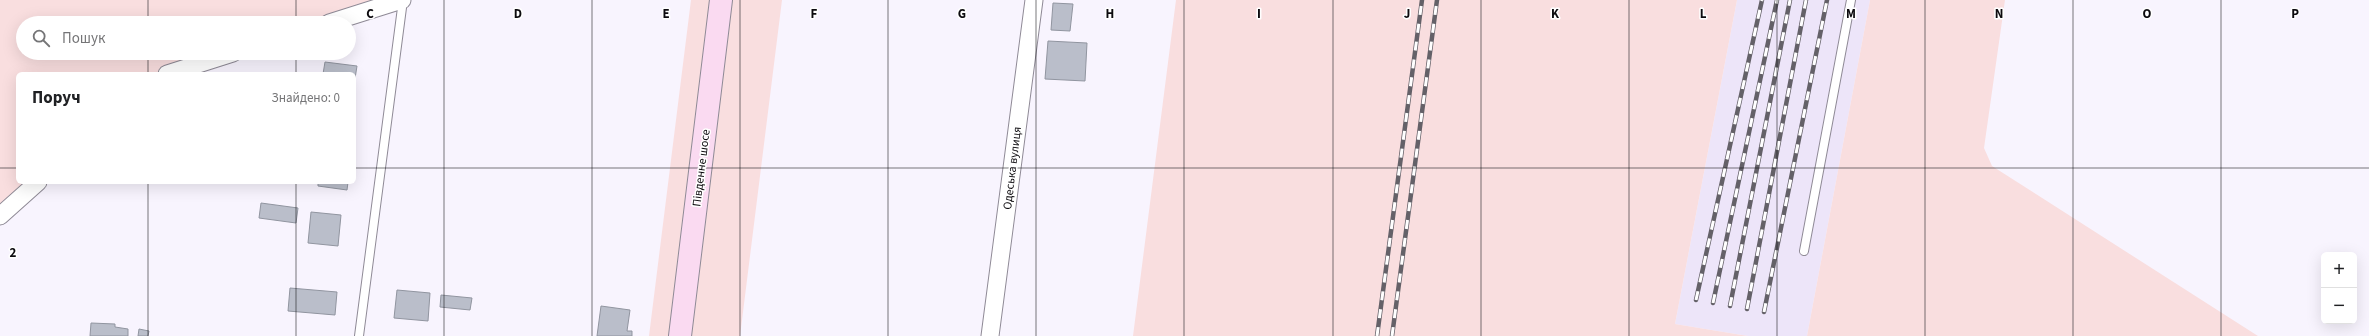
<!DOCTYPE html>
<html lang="uk">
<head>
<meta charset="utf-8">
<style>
  :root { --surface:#fff; --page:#f2f2f2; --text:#202124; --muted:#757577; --line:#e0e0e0 }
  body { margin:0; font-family:"Source Sans 3",sans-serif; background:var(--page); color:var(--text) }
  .controls { position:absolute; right:12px; bottom:12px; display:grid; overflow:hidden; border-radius:6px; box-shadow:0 4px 16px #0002 }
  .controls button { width:36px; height:36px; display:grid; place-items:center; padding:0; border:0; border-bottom:1px solid var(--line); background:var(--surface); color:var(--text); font:20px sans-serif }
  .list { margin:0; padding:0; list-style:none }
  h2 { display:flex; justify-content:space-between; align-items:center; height:52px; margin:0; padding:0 16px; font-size:17px }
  h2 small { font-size:13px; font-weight:400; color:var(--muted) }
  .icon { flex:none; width:22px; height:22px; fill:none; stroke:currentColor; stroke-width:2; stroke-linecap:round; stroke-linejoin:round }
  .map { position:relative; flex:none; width:2369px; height:336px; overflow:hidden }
  .search { position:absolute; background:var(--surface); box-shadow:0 4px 16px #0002; left:16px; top:16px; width:340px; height:44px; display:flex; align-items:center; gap:10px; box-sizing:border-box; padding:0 14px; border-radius:22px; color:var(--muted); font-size:15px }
  .panel { position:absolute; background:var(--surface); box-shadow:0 4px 16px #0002; left:16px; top:72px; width:340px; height:112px; border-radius:6px }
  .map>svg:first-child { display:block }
  .built { fill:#ede5f9 }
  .green { fill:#f9dedf }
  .building { fill:#babeca; stroke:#9195a0 }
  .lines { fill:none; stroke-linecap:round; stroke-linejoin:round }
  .lane-casing { stroke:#8f8a96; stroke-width:10 }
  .street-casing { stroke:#8f8a96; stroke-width:19 }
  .secondary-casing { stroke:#8f8a96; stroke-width:24 }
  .lane { stroke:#fff; stroke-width:8 }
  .street { stroke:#fff; stroke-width:17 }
  .secondary { stroke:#fadaf1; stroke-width:22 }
  .rail-casing { stroke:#646168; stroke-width:4.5 }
  .rail { stroke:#fff; stroke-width:3; stroke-dasharray:9; stroke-linecap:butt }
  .grid { fill:none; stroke:#0d0b0f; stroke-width:1; stroke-opacity:0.55 }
  .labels { text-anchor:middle; stroke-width:3; stroke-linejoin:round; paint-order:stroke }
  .street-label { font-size:12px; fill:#0d0b0f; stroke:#fff }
  .grid-label { font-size:13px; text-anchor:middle; font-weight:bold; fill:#0d0b0f; stroke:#fff; stroke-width:3; stroke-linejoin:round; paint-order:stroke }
</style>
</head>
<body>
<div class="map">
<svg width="2369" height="336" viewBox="0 0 2369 336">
  <rect width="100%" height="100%" fill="#f8f4fe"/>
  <path class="built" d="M1737,0H1870L1807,336H1748L1675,324Z"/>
  <g class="green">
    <path d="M0,0H402L329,23H23V53H233L167,74H18V182H38L0,216Z"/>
    <path d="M691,0H782L740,336H649Z"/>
    <path d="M1176,0H1737L1675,324L1748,336H1133Z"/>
    <path d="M1870,0H2005L1984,148L1992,166L2258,336H1807Z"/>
  </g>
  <g class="building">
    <path d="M1053,3L1073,4L1070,31L1051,30Z"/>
    <path d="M1048,41L1087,43L1085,81L1045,79Z"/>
    <path d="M325,62L357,66L354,85V74H323Z"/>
    <path d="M318,182H348L347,190L318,186Z"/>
    <path d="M261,203L298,208L296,223L259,218Z"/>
    <path d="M311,212L341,215L338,246L308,243Z"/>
    <path d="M290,288L337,292L335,315L288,311Z"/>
    <path d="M397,290L430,293L428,321L394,318Z"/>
    <path d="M441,295L472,298L470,310L440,307Z"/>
    <path d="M601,306L630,310L627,331H632V336H597Z"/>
    <path d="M91,323L115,324V327L128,329V336H90Z"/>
    <path d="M139,329L149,331L148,336H138Z"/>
  </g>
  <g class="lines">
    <g class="lane-casing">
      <g id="lane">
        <path d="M1804,251L1851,0"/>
        <path d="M359,336L403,0"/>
      </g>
    </g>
    <g class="street-casing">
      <g id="street">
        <path d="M329,23L402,0"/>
        <path d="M167,74L233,53"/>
        <path d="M0,216L38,182"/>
        <path d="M990,336L1034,0"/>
      </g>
    </g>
    <g class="secondary-casing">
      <path id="secondary" d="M680,336L721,0"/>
    </g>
    <use href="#lane" class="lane"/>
    <use href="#street" class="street"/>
    <use href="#secondary" class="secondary"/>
    <g class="rail-casing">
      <g id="rail">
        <path d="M1696,300L1762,0"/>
        <path d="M1713,303L1777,0"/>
        <path d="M1730,306L1790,0"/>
        <path d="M1747,309L1806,0"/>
        <path d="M1764,312L1827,0"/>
        <path d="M1377,336L1422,0"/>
        <path d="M1392,336L1437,0"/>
      </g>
    </g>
    <use href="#rail" class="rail"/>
  </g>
  <path class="grid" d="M148,0V23M296,0V23M444,0V336M592,0V336M740,0V336M888,0V336M1036,0V336M1184,0V336M1333,0V336M1481,0V336M1629,0V336M1777,0V336M1925,0V336M2073,0V336M2221,0V336M148,53V74M296,53V74M0,168H18M354,168H2369M148,182V336M296,182V336"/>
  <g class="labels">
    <g class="street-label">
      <text transform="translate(701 168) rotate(-83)" y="4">Південне шосе</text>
      <text transform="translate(1012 168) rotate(-83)" y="4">Одеська вулиця</text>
    </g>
  </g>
  <g class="grid-label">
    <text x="370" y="18">C</text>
    <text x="518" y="18">D</text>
    <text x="666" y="18">E</text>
    <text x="814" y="18">F</text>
    <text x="962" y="18">G</text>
    <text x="1110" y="18">H</text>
    <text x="1259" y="18">I</text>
    <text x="1407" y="18">J</text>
    <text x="1555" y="18">K</text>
    <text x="1703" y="18">L</text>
    <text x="1851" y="18">M</text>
    <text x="1999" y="18">N</text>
    <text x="2147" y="18">O</text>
    <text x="2295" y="18">P</text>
    <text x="13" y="257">2</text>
  </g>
</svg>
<div class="controls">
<button>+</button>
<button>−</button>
</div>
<div class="search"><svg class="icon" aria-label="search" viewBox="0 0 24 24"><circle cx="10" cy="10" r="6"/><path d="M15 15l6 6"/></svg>Пошук</div>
<section class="panel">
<h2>Поруч<small>Знайдено: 0</small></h2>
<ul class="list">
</ul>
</section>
</div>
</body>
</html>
